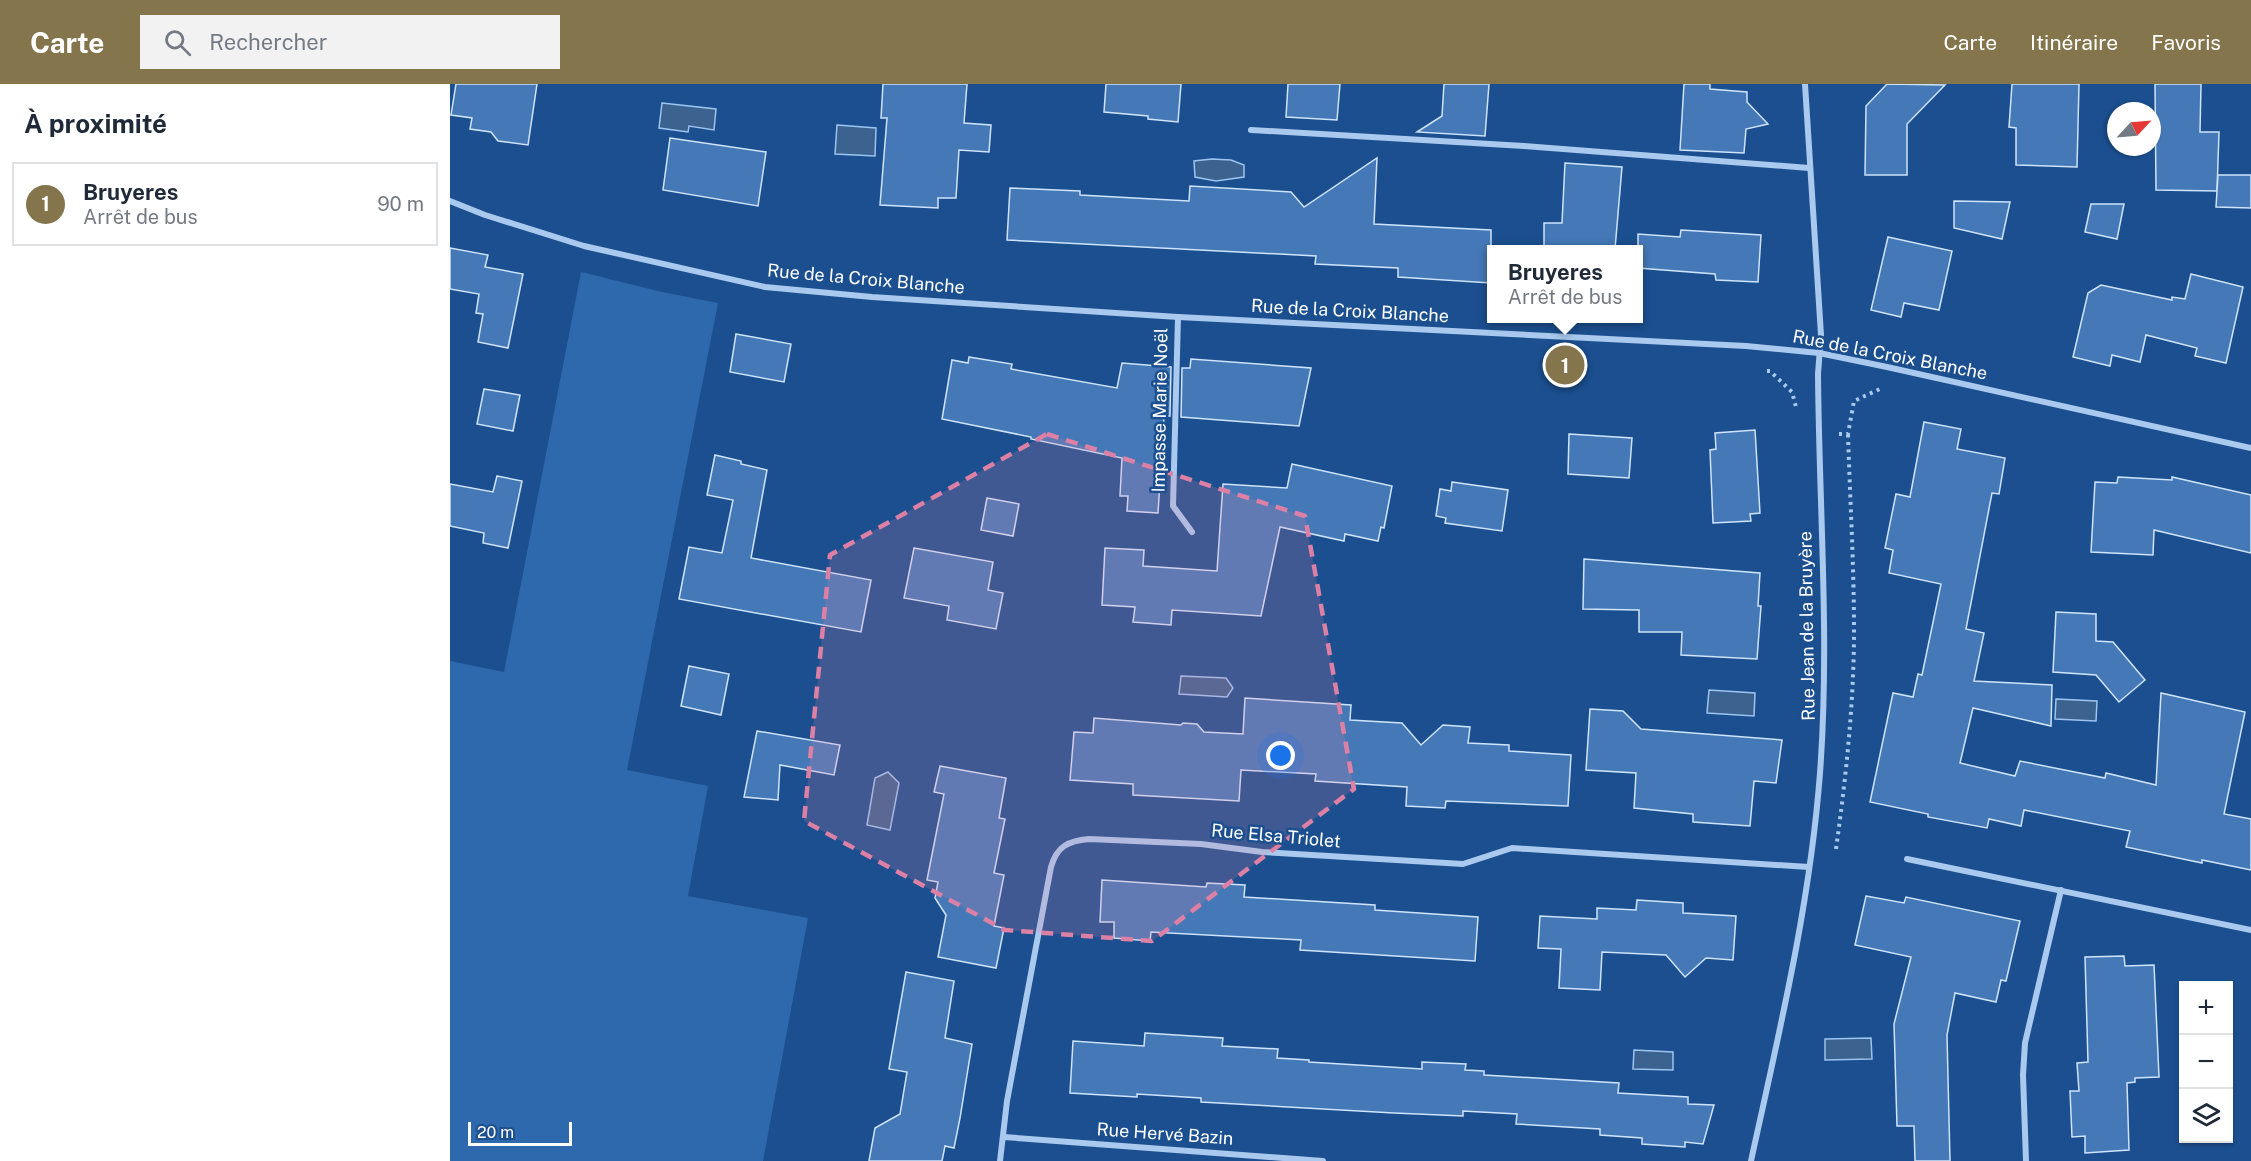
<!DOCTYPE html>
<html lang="fr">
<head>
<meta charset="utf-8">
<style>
  :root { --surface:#fff; --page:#f2f2f3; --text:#1f2937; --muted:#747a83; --line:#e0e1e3; --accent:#84754c }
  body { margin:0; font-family:"Public Sans",sans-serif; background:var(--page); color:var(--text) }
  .controls { position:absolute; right:18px; bottom:18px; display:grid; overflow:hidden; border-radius:0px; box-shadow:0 2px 4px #0004 }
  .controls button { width:54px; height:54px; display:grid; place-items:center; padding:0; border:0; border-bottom:2px solid var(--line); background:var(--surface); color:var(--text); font:30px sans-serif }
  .compass { position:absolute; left:1657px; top:18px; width:54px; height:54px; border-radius:50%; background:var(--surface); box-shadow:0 2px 4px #0004; rotate:64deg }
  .scale { position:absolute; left:18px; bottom:15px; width:104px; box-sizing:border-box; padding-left:6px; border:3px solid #fff; border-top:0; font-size:16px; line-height:21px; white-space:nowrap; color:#fff; -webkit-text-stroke:4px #1b4f8f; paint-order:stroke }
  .you { position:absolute; left:831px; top:672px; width:21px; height:21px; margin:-15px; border:4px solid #fff; border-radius:50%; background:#1a73e8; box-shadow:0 0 0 9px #1a73e833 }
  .badge { display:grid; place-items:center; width:39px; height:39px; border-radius:50%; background:var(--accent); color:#fff; font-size:20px; font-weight:700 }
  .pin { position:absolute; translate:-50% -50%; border:3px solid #fff; box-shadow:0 2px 6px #0006 }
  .popup { position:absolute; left:1037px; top:161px; width:156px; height:78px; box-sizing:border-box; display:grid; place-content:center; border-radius:0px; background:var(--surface); filter:drop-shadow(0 2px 4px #0005); font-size:20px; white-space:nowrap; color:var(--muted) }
  .popup b { font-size:22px; color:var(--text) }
  .popup::after { content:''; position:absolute; left:50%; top:100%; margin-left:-12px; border:12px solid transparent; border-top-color:var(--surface) }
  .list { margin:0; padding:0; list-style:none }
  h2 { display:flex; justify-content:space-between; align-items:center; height:78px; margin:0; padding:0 24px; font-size:26px }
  h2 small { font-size:20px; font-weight:400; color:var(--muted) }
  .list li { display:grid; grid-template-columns:39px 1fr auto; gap:18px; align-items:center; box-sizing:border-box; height:84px; margin:0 12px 12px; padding:0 12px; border:2px solid var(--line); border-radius:0px }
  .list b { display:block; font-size:22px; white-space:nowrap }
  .list p { margin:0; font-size:20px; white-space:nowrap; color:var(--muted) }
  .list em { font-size:20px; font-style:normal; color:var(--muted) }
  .icon { flex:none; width:33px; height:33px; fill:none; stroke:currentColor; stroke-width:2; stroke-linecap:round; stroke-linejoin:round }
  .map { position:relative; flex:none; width:1801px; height:1077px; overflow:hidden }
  header { display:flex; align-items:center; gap:36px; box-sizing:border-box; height:84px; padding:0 30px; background:var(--accent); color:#fff }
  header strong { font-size:28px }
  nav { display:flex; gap:33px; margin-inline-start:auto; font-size:21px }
  .search { width:420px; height:54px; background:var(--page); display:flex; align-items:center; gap:15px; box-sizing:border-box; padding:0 21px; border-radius:0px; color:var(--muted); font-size:22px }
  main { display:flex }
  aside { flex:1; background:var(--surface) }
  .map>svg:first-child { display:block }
  .green { fill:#2e69ad }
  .water { fill:#3c6290; stroke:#9cc4f0; stroke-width:1.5 }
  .building { fill:#4478b7; stroke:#cfe3fa; stroke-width:1.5 }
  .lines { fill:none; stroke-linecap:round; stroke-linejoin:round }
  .path { stroke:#a9c9ee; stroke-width:4; stroke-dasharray:3 4.5; stroke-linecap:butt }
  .minor { stroke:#a9c9ee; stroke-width:6 }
  .marked { fill:#dd80a5; fill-opacity:0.2; stroke:#dd80a5; stroke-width:4.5; stroke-dasharray:12 8; stroke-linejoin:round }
  .labels { text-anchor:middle; stroke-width:5; stroke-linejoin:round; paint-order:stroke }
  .street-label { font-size:18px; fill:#fff; stroke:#1b4f8f }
</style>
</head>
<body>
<header>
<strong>Carte</strong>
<div class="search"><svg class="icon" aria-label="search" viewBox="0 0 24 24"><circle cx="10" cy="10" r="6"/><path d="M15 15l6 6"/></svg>Rechercher</div>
<nav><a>Carte</a><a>Itinéraire</a><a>Favoris</a></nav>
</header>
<main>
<aside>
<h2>À proximité<small></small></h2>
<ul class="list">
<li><span class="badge">1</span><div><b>Bruyeres</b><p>Arrêt de bus</p></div><em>90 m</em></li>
</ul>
</aside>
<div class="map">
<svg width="1801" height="1077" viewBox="0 0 1801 1077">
  <rect width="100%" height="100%" fill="#1b4f8f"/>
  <path class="green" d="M131,188L212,208L268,219L177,686L258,702L238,812L358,834L313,1077H0V577L54,588Z"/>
  <g class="water">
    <path d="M212,19L266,25L264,46L239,42L238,48L209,44Z"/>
    <path d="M387,41L426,44L425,72L385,70Z"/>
    <path d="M762,75L781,76L794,81V93L766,97L745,93L744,77Z"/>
    <path d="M731,592L776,594L783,604L777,613L729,610Z"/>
    <path d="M1259,606L1305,609L1304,632L1257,629Z"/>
    <path d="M1606,615L1647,617L1646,637L1605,635Z"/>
    <path d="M438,688L449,699L440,746L417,741L425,694Z"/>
    <path d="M1421,954L1422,975L1375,976V955Z"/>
    <path d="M1184,966L1223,968V986L1183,985Z"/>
  </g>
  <g class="building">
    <path d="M6,0H87L78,61L48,57L41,48L20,45L22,34L1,31Z"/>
    <path d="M433,0H517L514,39L541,41L539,68L509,66L506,114H488V124L430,121L437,34H431Z"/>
    <path d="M656,0H731L728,38L698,35V32L654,28Z"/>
    <path d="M838,0H890L887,36L836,33Z"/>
    <path d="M994,0H1039L1035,52L967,48L992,32Z"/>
    <path d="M1234,0H1260V5L1297,8V18L1318,40L1296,45L1294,69L1230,66Z"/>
    <path d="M1437,0L1495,1L1457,40V91H1415L1416,22Z"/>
    <path d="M1562,0H1629L1627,83L1566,81V44L1559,43Z"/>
    <path d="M1705,0H1751L1750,48H1769L1767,107L1706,106Z"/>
    <path d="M220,54L316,68L308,122L213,106Z"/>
    <path d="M927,74L924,140L1041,146V199L948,193V184L865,180L866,172L557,156L560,104L630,107V111L739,117L740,102L841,108L854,123Z"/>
    <path d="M1115,79L1172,83L1165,165H1094V139H1112Z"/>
    <path d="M1768,91H1801V124L1766,123Z"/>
    <path d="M1504,117L1560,118L1552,155L1504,144Z"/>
    <path d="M1641,120H1674L1667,155L1635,148Z"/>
    <path d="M1231,146L1311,151L1308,198L1266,196L1265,190L1188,184V150L1230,153Z"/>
    <path d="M1438,153L1502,167L1489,226L1454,219L1451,233L1421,226Z"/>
    <path d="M0,164L38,171L35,183L73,190L58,264L28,258L33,230L26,229L29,210L0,205Z"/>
    <path d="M1741,190L1793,203L1776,279L1745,272L1747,264L1696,251L1690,278L1662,271L1660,282L1623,273L1638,209L1651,201L1722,216V213L1735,215Z"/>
    <path d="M286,250L341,260L334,298L280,288Z"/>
    <path d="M519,273L562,280L561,285L667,304L672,279L721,283L720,332H714V334L708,429L677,427L678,412H670L672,374L581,355V353L492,335L502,276L518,279Z"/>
    <path d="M741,275L861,284L849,342L731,333L732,284H740Z"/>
    <path d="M34,305L70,311L63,347L27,340Z"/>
    <path d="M1474,338L1511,345L1507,365L1555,374L1549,410L1542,409L1516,545L1534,549L1524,597L1602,601L1601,642L1523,624L1510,679L1565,692L1570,677L1655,694L1656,689L1706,701L1711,609L1795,628L1774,730L1801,735V786L1752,776V779L1676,763L1680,747L1574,726L1571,742L1539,735L1537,744L1478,733V730L1420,718L1443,609L1463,613L1468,590L1472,591L1491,500L1439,489L1443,466L1435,464L1446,410L1460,413Z"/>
    <path d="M1305,346L1310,429L1300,430L1301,437L1263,439L1260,366L1266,365L1265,349Z"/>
    <path d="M1119,350L1182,354L1179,394L1118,390Z"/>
    <path d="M265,371L291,377V380L317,386L301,474L421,496L411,548L229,515L239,463L272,469L283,416L257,411Z"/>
    <path d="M842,380L942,402L934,444L931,443L928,457L895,450L894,457L830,443L811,532L722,526L721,541L683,538L685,523L652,521L655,464L694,466L693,482L767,487L773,400L837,404Z"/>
    <path d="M47,392L72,397L58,464L33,459L34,449L0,442V400L43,408Z"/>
    <path d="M1668,393L1722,396V393L1801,411V469L1704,446L1703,471L1641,468L1645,398L1667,399Z"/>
    <path d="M1002,398L1058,406L1052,447L995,439L996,434L986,432L990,405L1001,407Z"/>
    <path d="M537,414L569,420L563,452L531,446Z"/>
    <path d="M464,464L543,478L538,506L553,509L546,545L497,536L499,522L454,514Z"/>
    <path d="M1134,475L1310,489L1308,522H1311L1307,575L1231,571L1232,548H1189V526L1133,525Z"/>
    <path d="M1606,528L1646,530V557L1663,558L1695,596L1669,618L1646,591L1603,588Z"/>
    <path d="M239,582L279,590L271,631L231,622Z"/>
    <path d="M795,614L901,621L900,636L952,639L971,661L993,641L1020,643L1018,659L1059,661V667L1121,671L1118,722L996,717L995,724L956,722L957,703L865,697L866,690L791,686L789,717L683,711V700L620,696L624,648L643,649L644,634L731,641L733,639L747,640L754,648L793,650Z"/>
    <path d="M1140,625L1173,627L1191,645L1332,656L1326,699L1304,697L1300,742L1243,738V730L1184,724L1186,689L1136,686Z"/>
    <path d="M307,647L390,661L384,691L330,681L328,716L294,713Z"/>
    <path d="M490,682L556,694L549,734L555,735L544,789L554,791L544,842L554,844L546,884L488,873L496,831L485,814L488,798L477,796L494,710L484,708Z"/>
    <path d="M652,796L756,803L757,799L795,801L794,813L925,821V826L1028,833L1025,877L850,866L851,856L701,848L700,857L664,854V838H650Z"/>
    <path d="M1416,812L1454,819L1456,813L1570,837L1556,897L1551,896L1546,918L1505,909L1497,951L1500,1077H1465L1464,1042H1447L1444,940L1461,873L1405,861Z"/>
    <path d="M1187,816L1233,819V829L1286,832L1283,876L1256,874L1235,893L1216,871L1152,868L1150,906L1109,904L1111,865L1088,864L1090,832L1147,835V824L1186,826Z"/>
    <path d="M1674,872L1675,882L1704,881L1709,993L1685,994V998L1677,999L1679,1066L1635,1069V1052L1622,1053L1620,1007H1629L1627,979L1638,978L1635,873Z"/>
    <path d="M456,888L504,897L495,954L522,960L510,1034L504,1064L495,1062L492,1077H419L425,1044L450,1030L457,988L439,985Z"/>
    <path d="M695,949L773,954L772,962L828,965L827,974L859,976V978L972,985V978L1016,980L1015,986L1034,987V991L1169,999L1168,1009L1238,1013V1020L1264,1021L1253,1060L1235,1058V1063L1192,1060V1054L1150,1051V1045L1066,1040L1067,1030L1013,1027V1032L944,1029L751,1018V1014L687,1010V1013L620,1009L623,957L694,962Z"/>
  </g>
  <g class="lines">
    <g class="path">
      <path d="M1317,287H1320L1342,308L1346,323"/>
      <path d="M1389,350H1398L1404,317L1432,304"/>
      <path d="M1386,765C1396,693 1404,619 1404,546C1404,481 1400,415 1398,350"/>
    </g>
    <g class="minor">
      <path d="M801,46L1074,62L1359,84"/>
      <path d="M0,117L35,131L134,162L315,203L422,213L728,233L1296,262L1369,269L1437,283L1801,364"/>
      <path d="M728,233L723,422L742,448"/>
      <path d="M1457,775L1801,846"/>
      <path d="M554,1053L873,1077"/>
      <path d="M550,1077L557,1017L601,783C607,762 618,757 639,755L751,760L812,768L1013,780L1062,764L1359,783"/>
      <path d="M1301,1077C1329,949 1360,821 1370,689C1380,556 1369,423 1368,290L1371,251L1355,0"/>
      <path d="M1576,1077L1573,991L1575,959L1611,806"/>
    </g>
  </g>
  <path class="marked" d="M597,350L855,432L904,705L702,857L555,846L354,737L380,471Z"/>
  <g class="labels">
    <g class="street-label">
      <text transform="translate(416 195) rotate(5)" y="6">Rue de la Croix Blanche</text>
      <text transform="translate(900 227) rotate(3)" y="6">Rue de la Croix Blanche</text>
      <text transform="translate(1440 271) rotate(11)" y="6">Rue de la Croix Blanche</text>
      <text transform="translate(710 326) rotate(-89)" y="6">Impasse Marie Noël</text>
      <text transform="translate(1357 542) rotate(-91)" y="6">Rue Jean de la Bruyère</text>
      <text transform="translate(826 752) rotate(5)" y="6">Rue Elsa Triolet</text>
      <text transform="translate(715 1050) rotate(4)" y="6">Rue Hervé Bazin</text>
    </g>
  </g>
</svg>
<div class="controls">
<button>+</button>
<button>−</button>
<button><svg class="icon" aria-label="layers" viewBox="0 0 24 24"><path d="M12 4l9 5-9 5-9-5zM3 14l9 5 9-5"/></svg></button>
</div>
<svg class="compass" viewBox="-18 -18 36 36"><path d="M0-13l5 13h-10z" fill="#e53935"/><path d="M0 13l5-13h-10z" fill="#747a83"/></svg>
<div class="scale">20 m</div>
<div class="you"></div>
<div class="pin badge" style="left:1115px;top:281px">1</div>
<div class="popup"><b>Bruyeres</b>Arrêt de bus</div>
</div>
</main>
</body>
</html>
